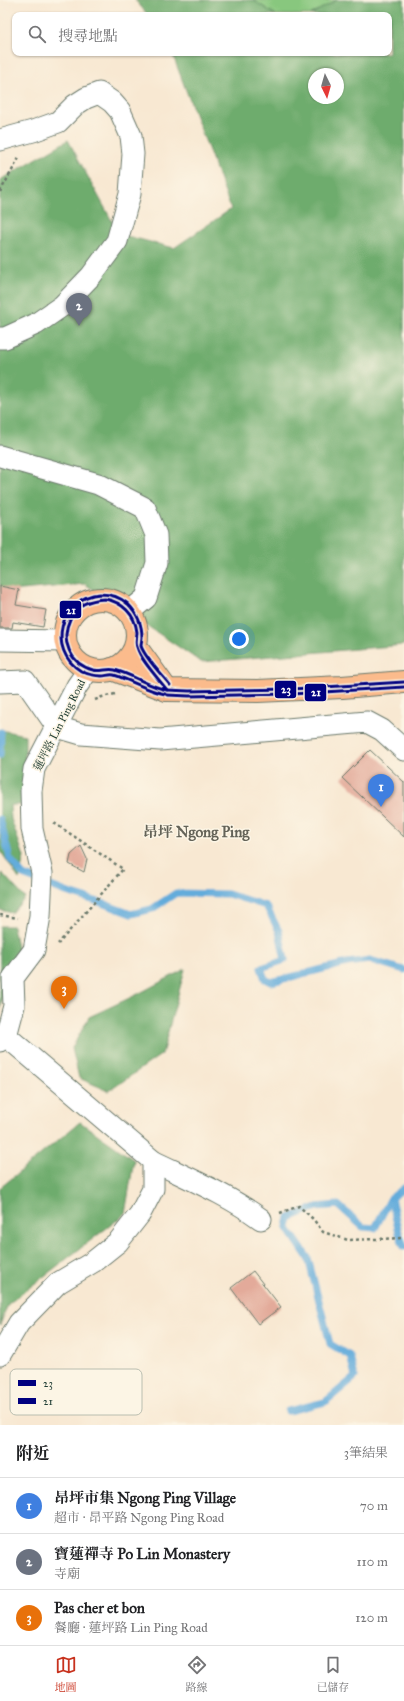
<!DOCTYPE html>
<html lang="zh-TW">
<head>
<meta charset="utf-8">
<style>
  :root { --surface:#fff; --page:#f6f6f6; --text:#202124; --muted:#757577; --line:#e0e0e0; --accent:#c8321e }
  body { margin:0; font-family:"IM FELL Great Primer","Noto Serif TC",serif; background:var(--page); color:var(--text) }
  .compass { position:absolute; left:308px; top:68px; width:36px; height:36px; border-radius:50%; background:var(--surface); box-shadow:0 1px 3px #0004; rotate:175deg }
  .you { position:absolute; left:239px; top:639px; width:14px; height:14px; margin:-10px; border:3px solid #fff; border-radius:50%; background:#1a73e8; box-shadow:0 0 0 6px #1a73e833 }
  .badge { display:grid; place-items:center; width:26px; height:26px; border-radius:50%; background:var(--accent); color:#fff; font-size:13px; font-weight:700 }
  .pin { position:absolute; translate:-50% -33px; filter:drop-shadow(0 1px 2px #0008) }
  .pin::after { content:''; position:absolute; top:21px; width:14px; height:12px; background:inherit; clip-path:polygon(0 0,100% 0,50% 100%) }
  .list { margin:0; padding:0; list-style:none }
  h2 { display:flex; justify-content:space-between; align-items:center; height:52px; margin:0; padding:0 16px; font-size:17px }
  h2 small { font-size:13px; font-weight:400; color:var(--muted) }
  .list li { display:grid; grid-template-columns:26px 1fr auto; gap:12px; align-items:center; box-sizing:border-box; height:56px; padding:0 16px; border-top:1px solid var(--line) }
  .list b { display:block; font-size:15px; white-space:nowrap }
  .list p { margin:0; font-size:13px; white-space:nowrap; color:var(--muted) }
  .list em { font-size:13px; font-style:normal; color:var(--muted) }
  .icon { flex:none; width:22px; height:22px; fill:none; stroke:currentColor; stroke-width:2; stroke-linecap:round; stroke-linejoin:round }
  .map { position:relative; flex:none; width:404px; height:1425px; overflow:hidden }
  .search { position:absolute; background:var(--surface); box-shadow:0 1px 3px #0004; left:12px; right:12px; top:12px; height:44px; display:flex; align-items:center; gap:10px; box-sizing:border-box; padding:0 14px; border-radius:8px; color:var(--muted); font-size:15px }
  .sheet { height:220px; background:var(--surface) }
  nav { display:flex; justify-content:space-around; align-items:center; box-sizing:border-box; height:56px; border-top:1px solid var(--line); background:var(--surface); font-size:11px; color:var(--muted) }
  nav a { display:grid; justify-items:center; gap:2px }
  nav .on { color:var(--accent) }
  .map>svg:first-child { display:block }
  .green { fill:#88c77e; stroke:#548259 }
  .forest { fill:#6eac6d; stroke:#467450; fill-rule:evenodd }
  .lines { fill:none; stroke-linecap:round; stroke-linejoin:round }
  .stream { stroke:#63acdb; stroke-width:7 }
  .building { fill:#e3aa9a }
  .minor-casing { stroke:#6b796b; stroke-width:23 }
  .major-casing { stroke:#6b796b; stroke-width:24 }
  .path { stroke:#6b796b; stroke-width:2.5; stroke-dasharray:3 3; stroke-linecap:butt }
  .minor { stroke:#fff; stroke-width:21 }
  .major { stroke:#fbbb8c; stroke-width:22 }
  .bus-1-casing { stroke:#fcf5e5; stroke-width:6 }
  .bus-2-casing { stroke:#fcf5e5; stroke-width:6 }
  .bus-1 { stroke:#000080; stroke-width:3 }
  .bus-2 { stroke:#000080; stroke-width:3 }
  .labels { text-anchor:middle; stroke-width:3; stroke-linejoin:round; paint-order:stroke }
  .street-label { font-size:11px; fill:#1f3d34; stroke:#fcf5e5 }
  .district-label { font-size:15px; font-weight:bold; fill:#646358; stroke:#fcf5e5 }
  .key { fill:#fcf5e5; stroke:#babeb0; stroke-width:1 }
  .key-label { font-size:11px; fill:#1f3d34 }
  .line-badge { stroke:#fcf5e5; stroke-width:1.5 }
  .badge-label { font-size:11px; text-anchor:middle; font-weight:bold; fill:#fff }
</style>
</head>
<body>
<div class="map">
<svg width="404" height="1425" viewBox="0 0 404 1425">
  <rect width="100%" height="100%" fill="#fcf5e5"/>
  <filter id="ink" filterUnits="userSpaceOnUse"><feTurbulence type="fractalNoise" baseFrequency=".025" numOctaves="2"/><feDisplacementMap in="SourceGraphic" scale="8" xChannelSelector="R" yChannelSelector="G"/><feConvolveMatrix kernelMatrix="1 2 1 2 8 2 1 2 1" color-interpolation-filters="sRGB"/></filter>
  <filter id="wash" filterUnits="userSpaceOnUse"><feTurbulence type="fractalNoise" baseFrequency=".012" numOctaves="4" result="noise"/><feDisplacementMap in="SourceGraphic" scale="16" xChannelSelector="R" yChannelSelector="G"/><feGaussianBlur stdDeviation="0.9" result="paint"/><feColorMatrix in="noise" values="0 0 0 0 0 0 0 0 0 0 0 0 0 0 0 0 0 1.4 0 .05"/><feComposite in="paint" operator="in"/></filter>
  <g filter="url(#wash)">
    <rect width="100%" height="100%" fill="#f8e8d2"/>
    <path class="green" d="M253,0H337L310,15H276Z"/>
    <g class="forest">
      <path d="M135,0H253L276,15H148Z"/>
      <path d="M337,0H404V645L201,662L85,584L0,592V180L68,140L119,234L174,248L231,209L172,53H389V15H310ZM314,74H338V98H314Z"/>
      <path d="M0,730L25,735V805H10L11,819L24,857L19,879L0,850Z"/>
      <path d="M2,873L25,898L12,913L0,910Z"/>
      <path d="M0,926H13L18,953L9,965L0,1012Z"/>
      <path d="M185,969L162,1054L109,1091L79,1078L72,1048L89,1017L138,994Z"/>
      <path d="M80,1122L134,1160L125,1214L8,1304L0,1325V1188Z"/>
    </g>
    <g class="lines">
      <g class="stream">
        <path d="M0,755L1,732"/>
        <path d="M0,819L10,859L23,875L66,892L102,903L131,914L152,909L176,893L228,894L266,906L279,931L285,960L261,968L265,979L271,982L347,963L370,960L404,970"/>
        <path d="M391,1198L399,1233L404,1247"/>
        <path d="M288,1411L325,1402L355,1377L350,1356L330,1344L308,1258L287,1227L289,1218L317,1207L338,1205L363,1227L375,1228L391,1198L404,1188"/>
      </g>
    </g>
    <g id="blocks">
      <g class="building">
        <path d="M0,586L19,590L16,605L46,610L43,627L13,622L12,628H0Z"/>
        <path d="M370,750L404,782V837L342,778Z"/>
        <path d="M81,846L87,859L84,872L69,864L71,855Z"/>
        <path d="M253,1271L281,1307L258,1324L231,1288Z"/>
      </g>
    </g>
  </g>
  <g filter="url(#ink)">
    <use href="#blocks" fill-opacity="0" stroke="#6b796b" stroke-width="1"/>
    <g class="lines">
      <g class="minor-casing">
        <g id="minor">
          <path d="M0,140L33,131L58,122L75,105L86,98L99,93L112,102L120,111L131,136L133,154L130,194L117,241L91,276L62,306L36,324L5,338H0"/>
          <path d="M0,456L98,484L145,508L156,535L157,563L146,598L129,612"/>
          <path d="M0,640L65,641"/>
          <path d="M0,682L25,681L57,727L81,734L160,740L367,722L382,730L404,750"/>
          <path d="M6,1036L14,1006L13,978L34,950L40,916L42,873L32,829L31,791L34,769L77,686L89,669"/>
          <path d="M0,1041L6,1036L153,1161V1189L140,1214L118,1242L93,1262L58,1283L19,1323L0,1355"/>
          <path d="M153,1161C190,1179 228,1195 261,1219"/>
        </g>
      </g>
      <g class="major-casing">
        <g id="major">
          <circle cx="101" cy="635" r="36"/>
          <path d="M136,647L167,690"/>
          <path d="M112,669L167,690L258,691L342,687L404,682"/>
        </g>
      </g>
      <g class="path">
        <path d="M0,192L19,158"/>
        <path d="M95,700L102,697L115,694"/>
        <path d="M54,823L123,869L58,944"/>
        <path d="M0,915L18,918"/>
        <path d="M280,1213L299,1206L313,1219L323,1232L348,1240L404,1238"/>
      </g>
      <use href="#minor" class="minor"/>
      <use href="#major" class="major"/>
      <g class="bus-1-casing">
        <g id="bus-1">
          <path d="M105,599C122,602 135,614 137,632C137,637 135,643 137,647C141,661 158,678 167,690C148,686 133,675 115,670C108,668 101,672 93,670C70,664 60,640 70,619C77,604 89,600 105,599Z"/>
          <path d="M167,690L189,691L292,689L404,682"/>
        </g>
      </g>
      <g class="bus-2-casing">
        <g id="bus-2">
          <path d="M165,694C147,691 131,680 114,675C110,674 106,676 102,676C95,676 87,674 81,671C46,650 60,597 100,594C110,594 120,597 128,604C137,613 142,624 142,637C142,639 141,643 141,646C145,658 162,675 170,685"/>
          <path d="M167,695L189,696L292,694L404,687"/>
        </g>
      </g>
      <use href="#bus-1" class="bus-1"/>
      <use href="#bus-2" class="bus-2"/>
    </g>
  </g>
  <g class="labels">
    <g class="street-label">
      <text transform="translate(59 725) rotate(-63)" y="4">蓮坪路 Lin Ping Road</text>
    </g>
    <g class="district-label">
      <text x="196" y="837">昂坪 Ngong Ping</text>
    </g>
  </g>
  <rect x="10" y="1369" width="132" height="46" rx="6" class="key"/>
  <rect x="18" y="1380" width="18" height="6" fill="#000080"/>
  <rect x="18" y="1398" width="18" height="6" fill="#000080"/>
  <g class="key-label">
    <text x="43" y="1387">23</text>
    <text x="43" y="1405">21</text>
  </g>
  <g class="line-badge">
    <rect x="59" y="600" width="23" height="19" rx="4" fill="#000080"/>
    <rect x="274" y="680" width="23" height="19" rx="4" fill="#000080"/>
    <rect x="304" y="683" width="23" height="19" rx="4" fill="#000080"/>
  </g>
  <g class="badge-label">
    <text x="71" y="614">21</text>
    <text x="286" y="693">23</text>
    <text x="316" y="696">21</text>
  </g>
</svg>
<svg class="compass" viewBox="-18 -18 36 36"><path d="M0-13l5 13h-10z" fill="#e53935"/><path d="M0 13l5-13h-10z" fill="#757577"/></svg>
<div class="you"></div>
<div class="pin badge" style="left:381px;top:807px;background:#3f7fe0">1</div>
<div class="pin badge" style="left:79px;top:326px;background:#6b7280">2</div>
<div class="pin badge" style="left:64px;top:1009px;background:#e8710a">3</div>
<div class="search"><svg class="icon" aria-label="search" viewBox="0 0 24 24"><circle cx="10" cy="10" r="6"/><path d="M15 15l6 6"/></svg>搜尋地點</div>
</div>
<section class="sheet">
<h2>附近<small>3筆結果</small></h2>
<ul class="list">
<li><span class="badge" style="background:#3f7fe0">1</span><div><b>昂坪市集 Ngong Ping Village</b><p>超市 · 昂平路 Ngong Ping Road</p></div><em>70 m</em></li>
<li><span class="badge" style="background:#6b7280">2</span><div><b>寶蓮禪寺 Po Lin Monastery</b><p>寺廟</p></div><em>110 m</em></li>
<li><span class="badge" style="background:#e8710a">3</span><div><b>Pas cher et bon</b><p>餐廳 · 蓮坪路 Lin Ping Road</p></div><em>120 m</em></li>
</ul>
</section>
<nav>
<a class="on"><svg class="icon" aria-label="map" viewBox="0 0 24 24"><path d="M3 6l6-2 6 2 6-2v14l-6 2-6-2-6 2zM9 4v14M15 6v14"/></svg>地圖</a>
<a><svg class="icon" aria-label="directions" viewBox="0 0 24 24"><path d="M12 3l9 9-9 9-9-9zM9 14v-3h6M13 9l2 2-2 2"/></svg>路線</a>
<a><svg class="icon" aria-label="saved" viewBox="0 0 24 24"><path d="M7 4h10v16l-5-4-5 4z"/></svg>已儲存</a>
</nav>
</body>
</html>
